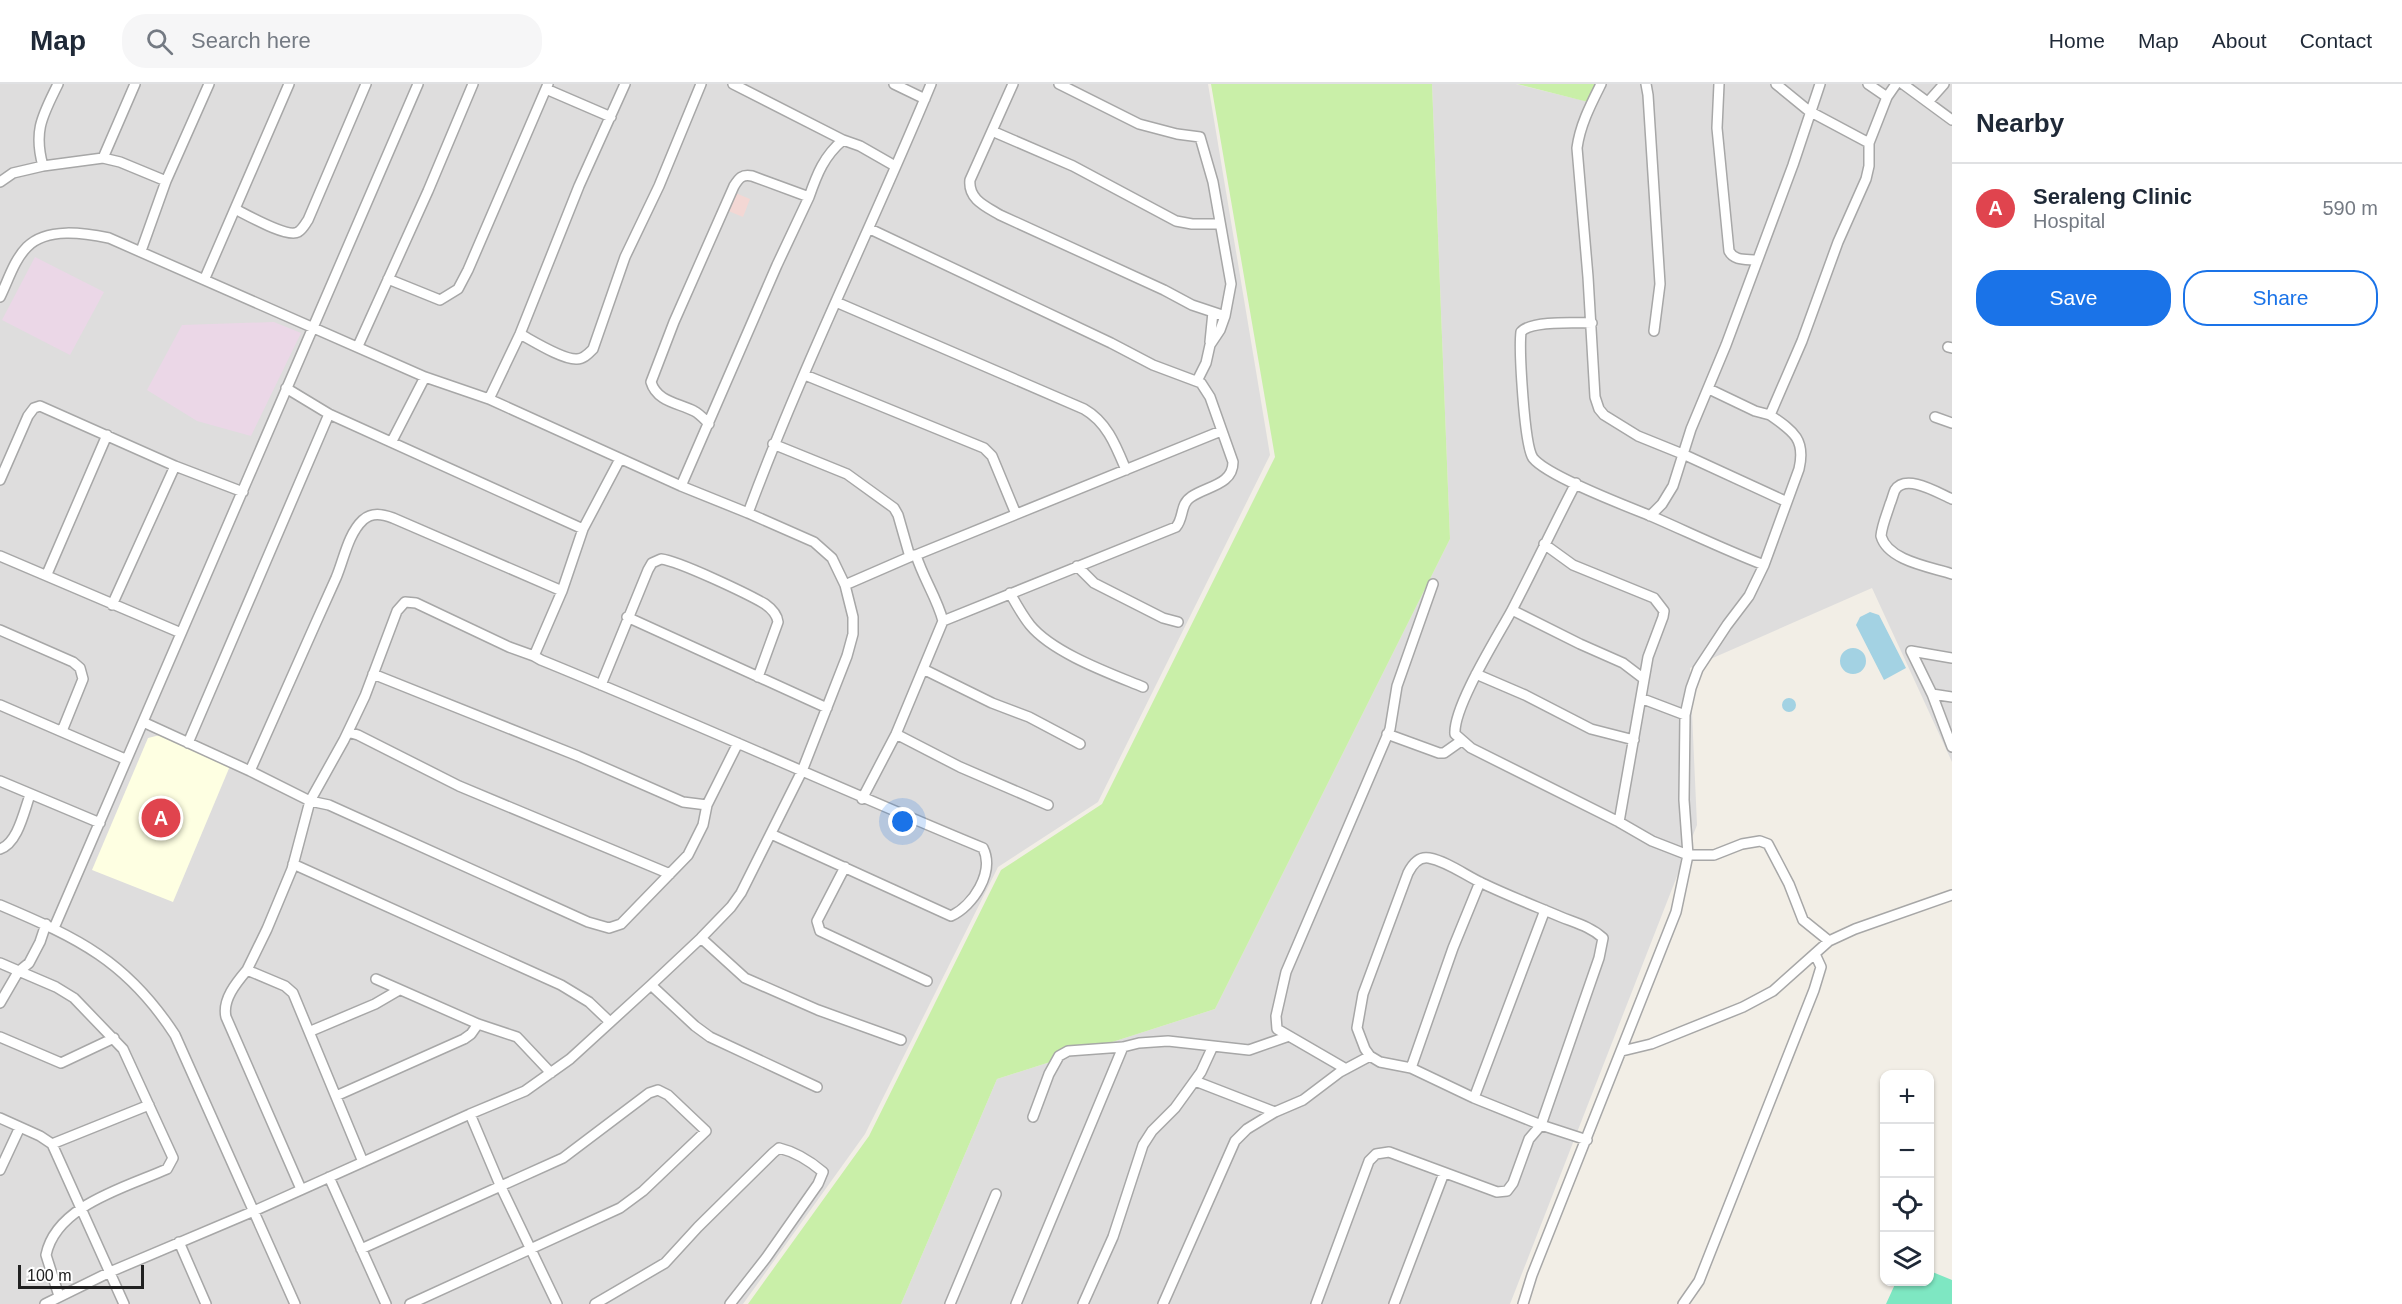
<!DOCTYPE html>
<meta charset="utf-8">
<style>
body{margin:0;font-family:Arial,sans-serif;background:#f6f6f7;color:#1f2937}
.controls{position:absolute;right:18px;bottom:18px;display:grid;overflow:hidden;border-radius:12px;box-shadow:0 2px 4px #0004}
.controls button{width:54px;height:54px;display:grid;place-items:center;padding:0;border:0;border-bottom:2px solid #e0e1e3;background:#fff;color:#1f2937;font:30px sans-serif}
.scale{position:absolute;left:18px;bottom:15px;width:126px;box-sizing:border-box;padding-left:6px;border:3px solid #202020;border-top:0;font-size:16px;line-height:21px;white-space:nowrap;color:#202020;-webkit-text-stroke:4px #fff;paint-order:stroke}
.you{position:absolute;left:903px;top:738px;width:21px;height:21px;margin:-15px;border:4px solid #fff;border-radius:50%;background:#1a73e8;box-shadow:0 0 0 9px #1a73e833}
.badge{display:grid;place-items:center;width:39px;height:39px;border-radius:50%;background:#1a73e8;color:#fff;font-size:20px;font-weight:700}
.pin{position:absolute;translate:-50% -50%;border:3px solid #fff;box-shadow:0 2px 6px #0006}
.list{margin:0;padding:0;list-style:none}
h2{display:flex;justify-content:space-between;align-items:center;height:78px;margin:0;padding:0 24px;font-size:26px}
h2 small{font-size:20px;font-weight:400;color:#747a83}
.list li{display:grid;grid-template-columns:39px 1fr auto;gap:18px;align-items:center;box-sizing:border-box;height:90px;padding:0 24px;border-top:2px solid #e0e1e3}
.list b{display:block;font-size:22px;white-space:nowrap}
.list p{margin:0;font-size:20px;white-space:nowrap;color:#747a83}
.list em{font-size:20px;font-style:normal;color:#747a83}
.actions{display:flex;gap:12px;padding:18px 24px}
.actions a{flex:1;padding:14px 0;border:2px solid #1a73e8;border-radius:24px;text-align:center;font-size:21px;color:#1a73e8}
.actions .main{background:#1a73e8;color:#fff}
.icon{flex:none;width:33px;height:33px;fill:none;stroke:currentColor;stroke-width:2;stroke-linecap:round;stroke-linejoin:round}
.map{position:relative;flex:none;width:1952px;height:1220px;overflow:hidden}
header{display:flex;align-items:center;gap:36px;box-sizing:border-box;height:84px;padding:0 30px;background:#fff;border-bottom:2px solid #e0e1e3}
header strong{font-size:28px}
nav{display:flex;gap:33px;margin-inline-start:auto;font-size:21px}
.search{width:420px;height:54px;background:#f6f6f7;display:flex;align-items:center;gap:15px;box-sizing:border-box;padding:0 21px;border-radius:24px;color:#747a83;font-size:22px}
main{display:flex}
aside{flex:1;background:#fff}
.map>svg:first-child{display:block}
.residential{fill:#dedddd}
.commercial{fill:#f3d7d4}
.industrial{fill:#ebd7e7}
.education{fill:#feffe2}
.grass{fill:#c9efa8}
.pitch{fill:#7ee7c2}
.water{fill:#a3d2e3}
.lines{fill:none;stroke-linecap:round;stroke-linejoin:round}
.minor-casing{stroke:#a7a7a7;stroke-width:12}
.minor{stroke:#fff;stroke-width:9}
</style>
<header>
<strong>Map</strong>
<div class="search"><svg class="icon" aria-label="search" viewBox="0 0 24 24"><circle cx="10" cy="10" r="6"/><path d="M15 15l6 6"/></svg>Search here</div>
<nav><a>Home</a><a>Map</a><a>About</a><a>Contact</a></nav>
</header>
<main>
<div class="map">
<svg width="1952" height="1220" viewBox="0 0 1952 1220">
<rect width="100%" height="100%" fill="#f2eee6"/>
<path class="residential" d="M0 0H1208L1270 371 1098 718 998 783 865 1050 743 1220H0Z
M1432 0H1516L1589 18 1597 0H1952V678L1872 504 1690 584 1697 741 1510 1220H901L997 995 1215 925 1450 455Z"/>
<path class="commercial" d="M733 108 750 115 743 133 726 126Z"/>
<path class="industrial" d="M35 173 104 208 70 271 2 236Z
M274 238 301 249 251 352 197 337 147 306 182 241Z"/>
<path class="education" d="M160 651 230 682 173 818 92 786 148 654Z"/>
<path class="grass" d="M1211 0H1432L1450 455 1215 925 997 995 901 1220H748L869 1052 1001 786 1102 720 1275 373Z
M1517 0H1596L1588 18Z"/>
<path class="pitch" d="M1930 1187 1952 1196V1220H1886L1896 1198H1930Z"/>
<path class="water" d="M1870 528 1879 531 1906 584 1884 596 1856 541 1860 533Z
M1840 577a13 13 0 1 1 26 0a13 13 0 1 1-26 0Z
M1782 621a7 7 0 1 1 14 0a7 7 0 1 1-14 0Z"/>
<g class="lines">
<g class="minor-casing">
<path id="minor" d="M58 0C43 31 33 46 43 82L103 74 120 78 166 97
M733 0 843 56
M894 0 925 15
M1013 0 970 96C968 115 985 122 1000 131L1164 206 1192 221 1225 232
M1059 0 1139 40 1177 50 1200 53 1213 98 1231 200 1225 232 1220 246 1210 261 1206 279 1197 297
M1601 0C1591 20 1580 41 1577 64L1588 193 1595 313 1599 325 1604 331 1638 352 1685 371 1785 417
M1646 0 1648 11 1660 200 1654 247
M1719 0 1717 44 1729 167C1734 177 1746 175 1756 176
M1776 0 1809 27 1869 59
M1868 0 1887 13
M1903 0 1952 36
M546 5 611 33
M1928 18 1944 0
M992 47 1073 82 1176 137 1192 140H1219
M103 74 135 0
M0 98 13 89 43 82
M235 125C247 131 287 154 298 148 303 145 305 140 308 136L366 0
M141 167 166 97 209 0
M205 194 289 0
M388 195 440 216 458 205 468 186 548 0
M0 213C8 197 14 176 27 163 47 143 84 149 109 154L425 293 489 315 681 402 748 429 814 458 832 474 845 501 853 533V550L847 572 802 687 741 809 731 823 701 854 651 901 570 975 525 1007 470 1030 254 1127 110 1188 45 1220
M836 218 1084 325C1107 338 1116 362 1126 386
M1592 239C1576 239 1531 236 1521 248 1519 265 1524 361 1533 374 1547 392 1626 422 1651 432 1688 448 1725 466 1764 481
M520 250C533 257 563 276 577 275 584 275 589 269 593 265L625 173 659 102 701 0
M1210 258 1213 228
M358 262 428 107 473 0
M1948 263 1952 264
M805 291 984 364 992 372 1016 430
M286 304 329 330 583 445
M1709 305 1755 327 1770 331
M489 315 520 250 579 102 625 0
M1935 333 1952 339
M709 340C704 335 700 330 694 327 679 319 657 318 651 298L674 238 734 102C739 94 742 90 752 92L809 113C817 90 824 72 843 56L860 62 895 82
M392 357 425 293
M773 360 847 390 894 424 898 431 910 473
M620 375 583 445 562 507 534 572 541 576C689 636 835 703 983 764 995 788 973 822 951 832L771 750
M0 396 28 332 34 324 40 322 175 382 243 408
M1576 399C1554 441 1534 484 1512 526 1498 552 1453 623 1455 650L1471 664 1619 738 1652 757 1688 771H1714L1742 760 1760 757 1768 760 1789 800 1803 836 1829 857
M681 402 777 181 809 113
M1952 415C1938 409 1906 389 1895 406 1893 410 1892 416 1890 420 1887 430 1882 441 1881 452 1888 477 1931 483 1952 490
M748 429C802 283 872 143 931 0
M1650 432 1662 420 1673 402 1691 345 1726 261 1793 81 1820 0
M1544 460 1573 481 1654 514 1664 527 1663 533 1648 573 1619 738
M0 472 181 549
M1077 482 1094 499 1163 534 1178 538
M47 490 107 351
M845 501 914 471
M1010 509C1016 520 1022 531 1030 541 1053 569 1109 589 1143 603
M112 521 175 382
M1512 526 1580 560 1623 579 1644 595
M627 533 827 624
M943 537C937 514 923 494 916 471L1221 347
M0 546 73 578 80 584 83 595 62 647
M1911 567 1932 610 1952 663
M1911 567 1952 574
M923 585 992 619 1029 633 1080 660
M373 590 578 672 683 718 707 721
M1476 590 1525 611 1591 645 1634 656
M601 601 648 486 652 479 661 475C679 477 748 510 765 520 772 525 777 530 778 538L758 593
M1932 610 1952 613
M1643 615 1685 631
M0 621 125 675
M143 638 250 687 310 717 329 721 588 838 609 844 621 840 688 771 703 741 707 721 738 659
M348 648 358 651 459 702 670 790
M896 650 960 683 1048 721
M1387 650 1439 669H1444L1461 657
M188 659 329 330
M250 687C279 622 307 558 336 494 344 475 348 450 363 436 372 428 382 430 393 434L562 507
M0 697 100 739
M862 715 896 650 943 537 1176 443C1184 434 1180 420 1191 413 1207 402 1233 401 1233 378L1210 313 1201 299 1153 281 1111 259 870 145
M0 765C18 759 24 727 30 711
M293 780 561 901 589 918 610 938
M845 783 817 837 820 847 927 897
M0 821C78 854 127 877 175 951L295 1220
M54 844 418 0
M701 854 745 894 818 926 901 956
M0 879 56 903 74 914 123 965 173 1074 167 1085C127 1103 56 1121 46 1171L59 1212
M247 886 267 845 292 785 310 717 344 656 365 612 397 527 405 518 416 519 509 563 534 572
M376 895 478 940 517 953 551 989
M651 901 695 942 710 953 817 1003
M0 919 18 888 29 879 40 858 46 840
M311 947 375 920 399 906
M0 953 61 979 114 954
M1622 967 1651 960 1743 923 1773 907 1829 857 1855 845 1952 811
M1411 984 1453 864 1480 798
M1346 985 1277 945 1276 932 1286 888 1390 645 1397 602 1433 500
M1195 997 1275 1028
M336 1012 464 955 471 950 478 940
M1474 1014 1545 826
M470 1030 500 1101 557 1220
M1033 1033 1049 990 1059 972 1068 967 1123 963 1139 959 1168 957 1249 966 1289 952
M0 1034 40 1052 52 1060 124 1220
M52 1060 149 1021
M0 1086 20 1043
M329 1093 386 1220
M301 1105 226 933C222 916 236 899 247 886L285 902 293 909 363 1078
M179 1158 206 1220
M361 1165 563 1074 649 1009 658 1006 668 1011 706 1047 643 1107 620 1124 410 1220
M595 1220 665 1179 698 1143 773 1069 779 1064C796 1068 810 1077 823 1088L818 1100 766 1174 730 1220
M950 1220 996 1110
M1016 1220 1123 963
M1083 1220 1113 1153 1143 1061 1152 1047 1175 1024 1201 988 1213 962
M1163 1220 1235 1057 1247 1045 1275 1028 1303 1016 1340 988 1370 972
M1316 1220 1369 1077 1376 1070 1389 1068 1497 1108 1507 1107 1513 1099 1529 1055 1541 1041 1599 874 1603 854C1591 843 1576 839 1561 833 1535 822 1509 812 1484 800 1466 792 1449 778 1429 774 1418 772 1412 781 1408 789L1363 910 1357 944 1365 965 1370 972 1380 978 1411 984 1474 1014 1541 1041 1587 1056
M1394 1220 1444 1089
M1523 1220 1532 1191 1676 828 1688 771 1684 716 1685 631 1691 604 1698 585 1727 541 1749 512 1764 481 1799 385C1806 355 1793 347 1770 331L1802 257 1838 158 1866 95 1869 82V59L1887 13 1896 0
M1683 1220 1699 1197 1814 906 1821 883 1815 870"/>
</g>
<use href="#minor" class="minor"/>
</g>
</svg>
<div class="controls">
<button>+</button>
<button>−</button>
<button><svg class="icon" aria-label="locate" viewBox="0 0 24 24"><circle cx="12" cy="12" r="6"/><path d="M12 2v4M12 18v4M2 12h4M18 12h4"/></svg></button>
<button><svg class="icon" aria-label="layers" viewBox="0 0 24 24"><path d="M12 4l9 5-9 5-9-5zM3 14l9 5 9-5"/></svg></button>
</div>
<div class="scale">100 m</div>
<div class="you"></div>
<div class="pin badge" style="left:161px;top:734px;background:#e0444e">A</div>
</div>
<aside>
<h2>Nearby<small></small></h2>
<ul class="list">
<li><span class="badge" style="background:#e0444e">A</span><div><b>Seraleng Clinic</b><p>Hospital</p></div><em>590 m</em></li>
</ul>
<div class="actions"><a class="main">Save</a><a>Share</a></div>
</aside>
</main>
